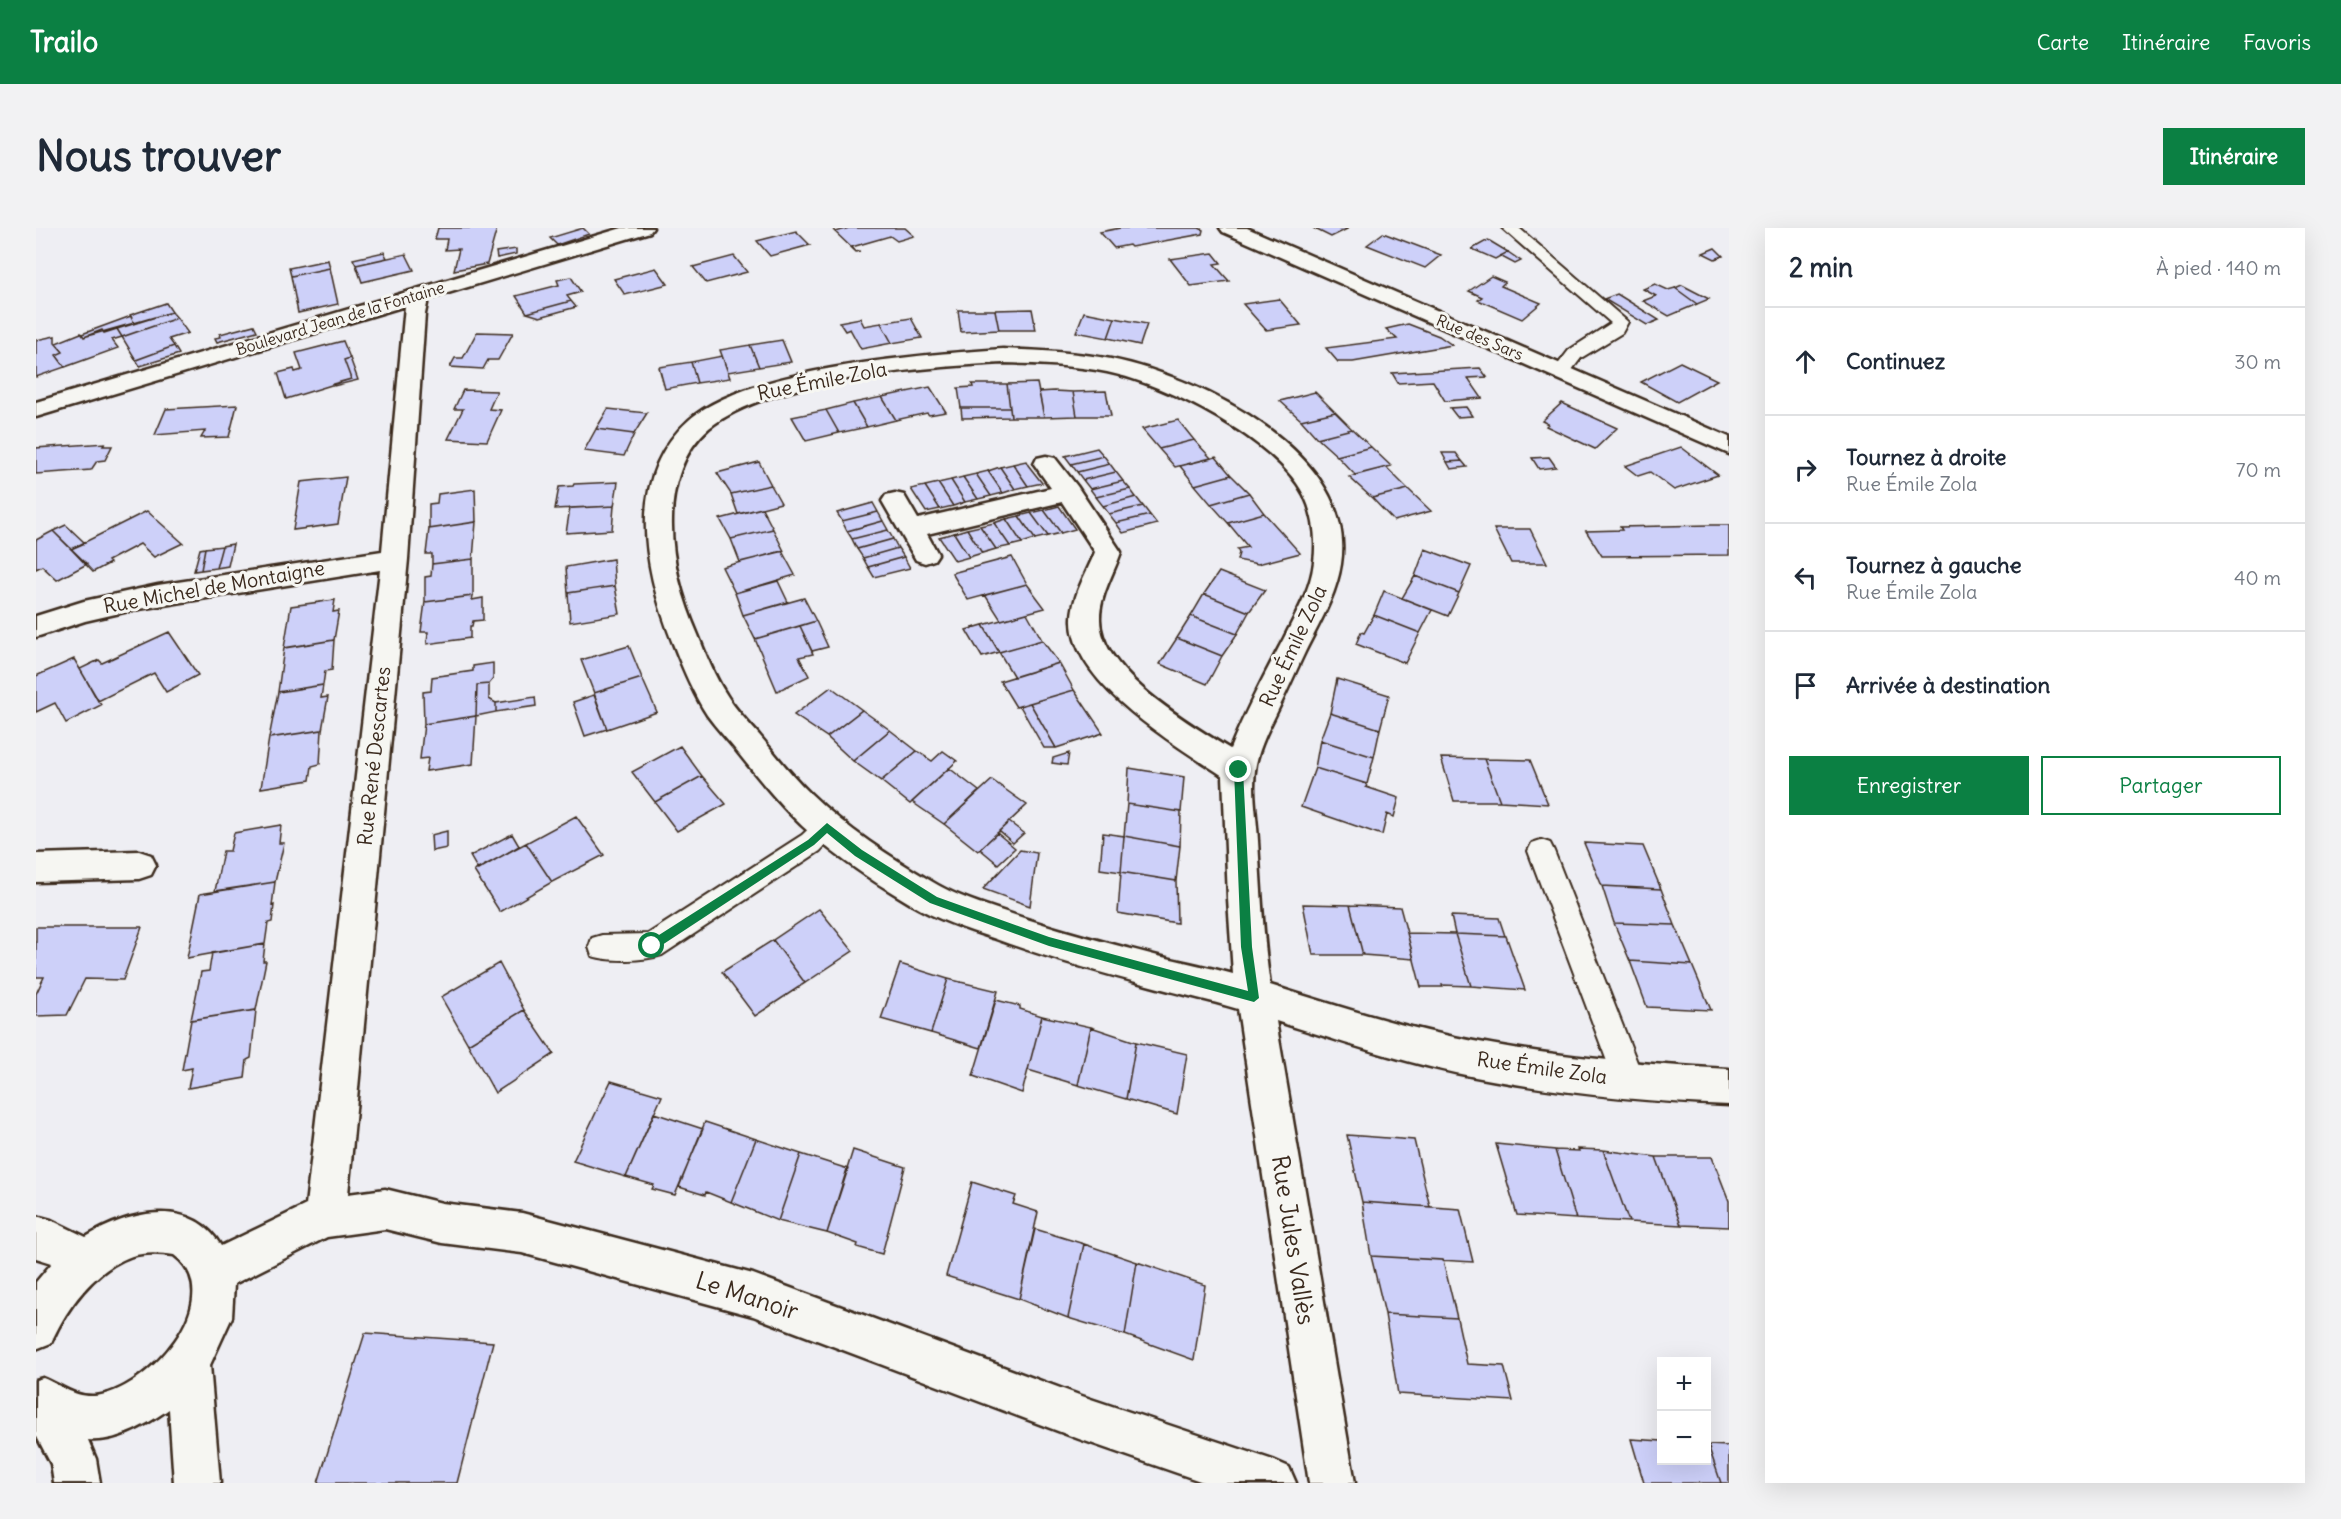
<!DOCTYPE html>
<html lang="fr">
<meta charset="utf-8">
<style>
body{margin:0;font-family:Delius,sans-serif;background:#f2f2f3;color:#1f2937}
.controls{position:absolute;right:18px;bottom:18px;display:grid;overflow:hidden;border-radius:0px;box-shadow:0 6px 24px #0002}
.controls button{width:54px;height:54px;display:grid;place-items:center;padding:0;border:0;border-bottom:2px solid #e0e1e3;background:#fff;color:#1f2937;font:30px sans-serif}
.stop{position:absolute;width:18px;height:18px;margin:-14px;border:4px solid #0b8043;border-radius:50%;background:#fff}
.stop.end{background:#0b8043;border-color:#fff;box-shadow:0 2px 6px #0008}
.list{margin:0;padding:0;list-style:none}
h2{display:flex;justify-content:space-between;align-items:center;height:78px;margin:0;padding:0 24px;font-size:26px}
h2 small{font-size:20px;font-weight:400;color:#747a83}
.list li{display:grid;grid-template-columns:39px 1fr auto;gap:18px;align-items:center;box-sizing:border-box;height:108px;padding:0 24px;border-top:2px solid #e0e1e3}
.list b{display:block;font-size:22px;white-space:nowrap}
.list p{margin:0;font-size:20px;white-space:nowrap;color:#747a83}
.list em{font-size:20px;font-style:normal;color:#747a83}
.actions{display:flex;gap:12px;padding:18px 24px}
.actions a{flex:1;padding:14px 0;border:2px solid #0b8043;border-radius:0px;text-align:center;font-size:21px;color:#0b8043}
.actions .main{background:#0b8043;color:#fff}
.icon{flex:none;width:33px;height:33px;fill:none;stroke:currentColor;stroke-width:2;stroke-linecap:round;stroke-linejoin:round}
.map{position:relative;flex:none;width:1693px;height:1255px;overflow:hidden;border-radius:0px}
header{display:flex;align-items:center;gap:36px;box-sizing:border-box;height:84px;padding:0 30px;background:#0b8043;color:#fff}
header strong{font-size:28px}
nav{display:flex;gap:33px;margin-inline-start:auto;font-size:21px}
.intro{display:flex;align-items:center;justify-content:space-between;box-sizing:border-box;height:144px;padding:0 36px}
h1{margin:0;font-size:42px}
.button{padding:15px 27px;border-radius:0px;background:#0b8043;color:#fff;font-size:21px;font-weight:700}
main{display:flex;gap:36px;padding:0 36px}
aside{flex:1;background:#fff;border-radius:0px;box-shadow:0 6px 24px #0002}
.map>svg:first-child{display:block}
.building{fill:#cdd0f9;stroke:#3b2a1e;stroke-width:1.5}
.lines{fill:none;stroke-linecap:round;stroke-linejoin:round}
.service-casing{stroke:#3b2a1e;stroke-width:4}
.minor-casing{stroke:#3b2a1e;stroke-width:5}
.service{fill:#f6f6f2;fill-rule:evenodd}
.minor{fill:#f6f6f2;fill-rule:evenodd}
.route{fill:#0b8043}
.labels{text-anchor:middle;stroke-width:6;stroke-linejoin:round;paint-order:stroke}
.far-street-label{font-size:16px;fill:#3b2a1e;stroke:#f6f6f2}
.street-label{font-size:20px;fill:#3b2a1e;stroke:#f6f6f2}
.near-street-label{font-size:24px;fill:#3b2a1e;stroke:#f6f6f2}
</style>
<header>
<strong>Trailo</strong>
<nav><a>Carte</a><a>Itinéraire</a><a>Favoris</a></nav>
</header>
<div class="intro"><h1>Nous trouver</h1><a class="button">Itinéraire</a></div>
<main>
<div class="map">
<svg width="1693" height="1255" viewBox="0 0 1693 1255">
<rect width="100%" height="100%" fill="#eeeef3"/>
<filter id="ink" filterUnits="userSpaceOnUse"><feTurbulence type="fractalNoise" baseFrequency=".0167" numOctaves="2"/><feDisplacementMap in="SourceGraphic" scale="12" xChannelSelector="R" yChannelSelector="G"/><feConvolveMatrix kernelMatrix="1 2 1 2 8 2 1 2 1" color-interpolation-filters="sRGB"/></filter>
<g filter="url(#ink)">
<path class="building" d="M402 0H461L451 36 418 42 423 21 409 22 411 11H399Z
M547 0 553 6 521 17 514 10Z
M813 0H869L878 8 861 13 854 8 816 19 820 24 824 23 820 24 797 2 800 4Z
M1084 0H1163L1167 2 1166 6 1095 19 1093 17 1078 20 1064 4Z
M1277 0H1313L1295 9Z
M760 3 774 17 734 28 721 13Z
M1347 5 1405 27 1389 40 1331 17Z
M1452 12 1472 24 1459 31 1436 21Z
M1679 20 1687 28 1679 31 1667 25Z
M480 21V26L461 30 460 24Z
M348 24 351 30 320 37 317 31Z
M1472 24 1485 33 1479 36 1464 28Z
M1177 25 1185 35 1178 36 1193 53 1155 58 1134 31Z
M370 26 378 42 326 54 320 37Z
M698 28 711 44 670 55 657 39Z
M292 32 294 40 255 48 253 40Z
M294 40 302 76 262 85 255 48Z
M620 40 632 56 589 67 578 51Z
M1455 48 1469 54 1465 58 1505 75 1486 91 1442 72 1446 69 1433 63Z
M535 49 545 64 531 68 535 73 491 85 480 68 523 57 521 52Z
M1619 56 1632 62 1639 60 1661 76 1633 88 1607 73 1620 68 1607 61Z
M1646 57 1673 71 1661 76 1639 60Z
M1581 66 1623 92 1611 97 1568 71Z
M1243 71 1265 97 1230 102 1207 76Z
M535 73 540 79 504 89 491 85Z
M130 75 136 84 98 95 94 87Z
M996 81 1000 102H963L959 82Z
M922 82H959L963 102 925 104Z
M136 84 141 90 86 109 81 101Z
M1048 84 1079 90 1072 110 1040 104Z
M95 88 98 95 48 109 46 106Z
M141 90 152 105 133 111 138 118 100 132 86 109Z
M824 90 828 98 845 95 856 115 825 121 814 101 809 103 803 94Z
M875 90 886 110 856 115 845 95Z
M1079 90 1111 96 1104 117 1072 110Z
M1372 96 1403 108 1416 117 1317 134H1302L1290 120 1361 111 1350 101Z
M218 97 221 103 181 114 179 110 185 109 184 106Z
M81 101 86 109 76 112 82 120 29 139 20 127 27 124 20 115 45 105 48 109 66 102 68 105Z
M441 104 477 105 462 132H452L447 141 414 139 419 130H427Z
M19 108V115L27 124 20 127 29 139 0 149V112Z
M746 112 755 134 723 139 714 117Z
M307 113 314 130 308 132 315 151 250 171 242 145 258 141 259 144 266 142 260 125Z
M714 117 723 139 692 144 684 122Z
M138 118 143 126 104 138 100 132Z
M686 128 694 150 661 155 655 134Z
M314 130 322 152 298 158 297 156 315 151 308 132Z
M655 134 661 155 629 161 623 139Z
M1644 134 1681 152 1641 174 1605 154Z
M1444 140 1451 149 1432 150 1446 170 1409 173 1397 153 1362 155 1356 145Z
M1001 155 1008 189H975L971 156Z
M936 156H971L974 180H925L922 160 937 159Z
M894 159 910 184 893 187 891 185 860 192 846 169Z
M427 162 461 163 453 181 465 182 451 213 412 211 427 181H418Z
M1018 163 1037 164 1041 188 1008 189 1003 164Z
M1070 163 1075 188H1041L1037 164Z
M1279 164 1299 184 1265 192 1244 173Z
M846 169 860 192 831 199 817 175Z
M817 175 831 199 803 205 790 182Z
M1526 175 1581 200 1559 221 1510 198 1512 196 1506 193Z
M201 177 193 209 165 210 169 203 119 207 130 181Z
M1430 179 1436 188 1421 189 1414 180Z
M925 180H974L975 189 926 190Z
M572 181 611 185 598 206 560 201Z
M790 182 803 205 770 213 756 189Z
M1299 184 1316 201 1281 210 1265 192Z
M1142 192 1158 212 1123 221 1106 201Z
M560 201 598 206 588 228 548 223Z
M1316 201 1335 219 1301 228 1281 210Z
M1158 212 1175 230 1139 239 1123 221Z
M69 215 67 218H76L69 232 61 233 55 242 0 246V220Z
M1335 219 1355 238 1319 247 1301 228Z
M1645 219 1682 247 1638 262 1614 244 1602 248 1589 238Z
M1061 220 1068 228 1035 236 1029 228Z
M1406 225H1420L1426 233 1411 234Z
M1068 228 1074 236 1041 244 1035 236Z
M1180 229 1195 247 1159 257 1144 238Z
M1513 229 1520 239 1503 241 1496 230Z
M990 233 992 237 1006 255 992 258 977 236Z
M1426 233 1431 239 1415 241 1411 234Z
M723 234 735 257 695 266 681 245Z
M977 236 992 258 979 261 964 239Z
M1074 236 1080 244 1047 252 1041 244Z
M964 239 979 261 967 265 952 243Z
M1350 239 1372 261 1336 270 1313 249Z
M952 243 967 265 955 268 940 246Z
M1080 244 1087 253 1054 261 1047 252Z
M940 246 955 268 942 271 927 249Z
M1195 247 1213 265 1175 276 1159 257Z
M310 249 302 296 257 302 265 254Z
M927 249 942 271 929 274 915 252Z
M915 252 929 274 917 278 902 255Z
M1087 253 1094 261 1060 269 1054 261Z
M582 254 578 278 519 281 523 259 537 258 538 256Z
M902 255 917 278 904 281 889 258Z
M735 257 745 275 702 286 695 266Z
M889 258 904 281 890 284 875 261Z
M439 261 440 294 393 301V276L401 275 402 266Z
M1094 261 1100 269 1067 278 1060 269Z
M1372 261 1395 283 1358 293 1336 270Z
M1213 265 1228 285 1192 295 1175 276Z
M1100 269 1107 278 1073 286 1067 278Z
M837 275 842 284 806 293 801 285Z
M578 278 576 302 530 305 534 280Z
M1023 278 1039 301 1025 305 1008 282Z
M1107 278 1114 287 1080 295 1073 286Z
M726 280 737 301 695 311 684 291Z
M1008 282 1025 305 1012 308 995 285Z
M111 283 147 315 118 329 104 316 72 333 74 335 57 344 35 321Z
M842 284 847 293 811 303 806 293Z
M995 285 1012 308 999 311 983 288Z
M1228 285 1264 325 1222 336 1201 332 1203 325 1201 321 1212 319 1192 295Z
M1114 287 1121 296 1087 305 1080 295Z
M983 288 999 311 986 315 970 291Z
M970 291 986 315 974 318 958 295Z
M847 293 852 302 816 311 811 303Z
M440 294 437 331 396 336V326H390L393 301Z
M958 295 974 318 960 321 944 298Z
M30 297 49 315 35 321 17 303Z
M1674 297H1693V327L1566 328 1550 303 1586 302 1584 299Z
M944 298 960 321 946 325 931 301Z
M737 301 748 323 704 334 695 311Z
M931 301 946 325 933 329 918 305Z
M1458 301H1494L1511 335H1475Z
M852 302 857 311 821 321 816 311Z
M17 303 51 336 21 352 6 338 0 341V312Z
M918 305 933 329 919 333 903 309Z
M857 311 862 320 827 330 821 321Z
M197 316 192 338 180 340 186 318Z
M186 318 180 340 165 342 169 320Z
M169 320 165 342 158 343 164 321Z
M862 320 868 329 832 339 827 330Z
M1389 321 1435 338 1423 365 1379 348Z
M746 323 759 347 699 365 686 339Z
M868 329 874 340 838 349 832 339Z
M976 329 991 356 932 372 916 345Z
M437 331V368L389 374V349L395 348 396 336Z
M577 331 579 358 532 365 530 339Z
M1183 344 1229 362 1213 384 1168 366Z
M1379 348 1423 365 1412 388 1366 370Z
M742 353 752 374 707 387 699 365Z
M991 356 1009 380 965 392 949 367Z
M579 358 584 386 534 394 532 365Z
M1348 363 1396 382 1384 405 1338 387Z
M1168 366 1213 384 1201 406 1155 388Z
M437 368 436 372 447 370V392L437 393 436 398H434V410L391 416 392 404H385L389 374Z
M768 370 780 393 719 411 707 387Z
M299 372 297 384 303 383 298 412 248 420 255 378Z
M991 385 1006 412 963 424 947 397Z
M1338 387 1384 405 1369 435 1320 416 1325 404 1328 405Z
M1155 388 1201 406 1186 428 1141 410Z
M780 393 792 419 776 423 764 398Z
M947 397 963 424 946 429 930 402Z
M764 398 777 426 763 429 773 448 741 463 719 411Z
M133 404 162 447 130 464 118 445 62 473 44 441 63 432 66 435Z
M1141 410 1186 428 1171 456 1124 436Z
M298 412 296 442 289 443 287 457 242 464 248 420Z
M1006 412 1023 435 978 449 963 424Z
M593 418 606 450 558 465 545 432Z
M38 431 65 477 30 495 19 475 0 484V448Z
M457 435V451L453 456 441 457 440 488 388 496 387 464 395 463 396 449 437 443V438Z
M1023 435 1038 462 980 479 964 453Z
M606 450 621 484 571 501 558 465Z
M1301 451 1353 467 1344 501 1294 485Z
M453 456V471L460 475V484L440 488 441 457Z
M287 457 285 470 292 469 286 502 233 510 242 464Z
M795 459 826 482 791 509 758 487Z
M1038 462 1067 505 1020 520 994 475Z
M558 467 571 501 549 508 537 474Z
M499 469 500 478 460 484V475Z
M994 475 1020 520H1008L984 478Z
M826 482 854 502 817 533 791 509Z
M1294 485 1344 501 1338 529 1284 512Z
M440 488 437 536 390 543 392 530 384 531 388 496Z
M286 502 284 536 276 538 274 552 225 560 233 510Z
M854 502 881 523 845 553 817 533Z
M1284 512 1338 529 1331 556 1279 540Z
M644 518 666 548 619 574 596 544Z
M881 523 896 533 907 523 921 533 874 576 845 553Z
M1033 525 1031 537 1016 535 1017 530Z
M1405 530 1448 531 1464 573H1418Z
M1448 531 1494 532 1512 576 1464 573Z
M913 540 943 563 908 596 876 574Z
M1093 540 1148 549 1145 584 1091 576Z
M1279 540 1331 556 1330 559 1363 570 1358 589 1351 586 1346 607 1265 579Z
M666 548 690 576 641 603 619 574Z
M956 552 991 577 942 623 908 596Z
M1091 576 1145 584 1144 618 1088 608Z
M540 588 568 627 516 654 490 615Z
M973 594 988 605 977 615 963 603Z
M245 597 243 615H248L239 654 179 663 187 623H194L198 605Z
M411 603V620L396 623 395 607Z
M961 605 979 620 962 636 944 621Z
M1067 605 1088 608 1085 644 1064 641Z
M476 606 483 618 442 642 434 628Z
M1088 608 1144 618 1140 653 1085 644Z
M490 615 516 654 464 684 438 643Z
M1548 615 1607 618 1625 661 1566 658Z
M984 622 1001 625 994 678 947 661Z
M1085 644 1140 653 1141 695 1082 685Z
M239 654 236 678 238 677 236 694 232 695 229 716 151 730 164 666Z
M1566 658 1625 661 1639 697 1578 695Z
M1267 676 1314 677 1327 727H1277Z
M1314 677 1364 679 1378 731 1327 727Z
M783 681 817 723 769 755 737 712Z
M1415 688 1463 690 1469 708 1419 706Z
M1578 695 1639 697 1656 737 1594 733Z
M0 699H106L87 752 49 751 31 787 0 788V766L8 749H0Z
M1371 705 1419 706 1435 758 1406 757 1407 759H1385Z
M1419 706 1470 708 1489 762 1435 758Z
M737 712 769 755 719 788 686 744Z
M229 716 227 733H230L220 782 155 792 165 744 173 743 176 725Z
M1594 733 1656 737 1675 782 1611 779Z
M463 735 488 782 432 816 405 769Z
M864 736 912 751 895 805 845 791Z
M912 751 962 763 945 820 895 805Z
M960 772 984 778V781L1006 788 986 865 937 848Z
M220 782 215 830 211 832 209 850 152 860 156 840 146 842 155 792Z
M488 782 518 826 459 865 432 816Z
M1006 788 1055 799 1042 857 992 842Z
M1055 799 1100 814 1090 871 1042 857Z
M1100 814 1151 826 1141 886 1090 871Z
M575 853 626 868 590 949 537 933Z
M618 885 667 901 639 967 616 961 618 957 590 949Z
M669 894 720 911 695 974 670 964 669 967 643 959Z
M1311 907 1378 912 1394 979 1326 974Z
M720 911 765 926 742 993 695 974Z
M1460 916 1519 922 1540 991 1481 987Z
M1542 921 1567 922 1593 994 1540 991 1519 922 1543 923Z
M817 922 869 939 846 1026 821 1019 822 1016 791 1005Z
M1567 922 1620 929 1645 997 1593 994Z
M765 926 812 941 791 1005 742 993Z
M1620 929H1676L1693 973V999L1645 997Z
M936 954 980 968 977 976 1002 984 983 1071 910 1048Z
M1326 974 1424 981 1437 1034 1335 1028Z
M999 1001 1048 1016 1032 1090 983 1071Z
M1048 1016 1101 1034 1089 1107 1032 1090Z
M1335 1028 1407 1032 1421 1090 1349 1086Z
M1101 1034 1169 1057 1158 1132 1089 1107Z
M1349 1086 1421 1090 1431 1136 1468 1138 1477 1173 1362 1166Z
M329 1105 457 1114 421 1255H282Z
M1595 1211 1626 1213V1232H1670V1217H1672L1685 1255H1608Z
M1672 1217 1693 1218V1255H1685Z"/>
<g class="lines">
<g class="service-casing">
<path id="service" d="M1466 0H1483L1592 94 1586 105 1545 130 1532 147H1520L1517 143 1533 122 1575 95Z
M791 589 800 592 804 599 800 606 784 623 626 727C607 733 575 734 556 728L553 719 556 710 566 707 612 706 766 607 782 592Z
M1505 612 1514 615 1518 623 1608 852 1603 862 1593 866 1583 862 1578 852 1492 623 1496 615Z"/>
</g>
<g class="minor-casing">
<path id="minor" d="M586 0H617L614 4 392 71 389 86 372 331 312 966 349 961 406 975 486 985 717 1046 1043 1167 1237 1232 1253 1239 1260 1255H1170L1043 1211 717 1088 486 1025 406 1015 349 1001 291 1009 198 1056 196 1089 174 1137 184 1255H138L133 1181C112 1196 79 1215 52 1212L60 1231 64 1255H18L15 1236 0 1207V1152L7 1150C25 1157 37 1169 58 1168 110 1165 196 1070 138 1027 125 1025 109 1024 96 1028 59 1041 30 1080 15 1115L0 1121V1054L16 1035 0 1030V988L15 992 50 1009C91 984 155 967 185 1018L270 977 344 342 97 382 49 393 0 409V388L48 373 122 357 346 323 369 78 0 189V174Z
M1184 0H1211L1693 209V226L1187 4Z
M967 121C1003 123 1039 124 1075 131 1164 149 1322 225 1305 336 1300 368 1283 396 1269 424 1259 445 1250 466 1240 486 1232 502 1224 518 1220 536 1215 562 1221 588 1222 613 1225 661 1227 710 1234 757 1295 776 1356 796 1418 809 1508 828 1601 836 1693 841V877C1601 873 1510 864 1420 845 1359 832 1300 812 1240 793L1319 1255H1273L1202 781C1173 772 1144 766 1115 758 1062 744 1009 729 957 710 929 701 900 691 875 676 831 650 788 621 753 585 735 566 719 546 703 526 693 513 681 501 671 487 657 465 647 441 638 418 609 346 587 251 653 192 711 140 889 126 967 121ZM967 135C1002 136 1036 137 1071 144 1130 156 1240 211 1268 267 1278 288 1281 311 1278 334 1275 361 1260 386 1248 410 1229 446 1209 483 1194 521 1153 495 1063 444 1064 390 1064 367 1078 345 1085 324L1041 258 1019 230 1010 228 1001 230 998 236 1015 260 882 291 868 267 859 265 850 267 846 273 880 332 889 335 898 332 902 326 891 306 1026 274 1059 324C1051 345 1037 366 1036 390 1033 454 1140 517 1187 548L1192 671 1197 746C1172 739 1147 734 1122 728 1072 715 1022 702 973 685 946 676 919 668 895 653 853 628 811 601 775 566 756 548 740 527 724 508 712 494 699 481 690 466 678 448 670 427 662 407 646 370 635 332 636 291 636 259 647 222 673 200 734 151 888 139 967 135Z
M103 623 115 627 120 637 115 647 103 651 0 654V626Z"/>
</g>
<use href="#service" class="service"/>
<use href="#minor" class="minor"/>
</g>
</g>
<path class="route" d="M1203 538 1207 542 1216 719 1223 770 1218 774 1013 718 894 675 819 628 791 605 778 617 620 721H612L611 718 612 714 772 612 791 595 826 622 901 669 1013 709 1212 763 1205 719 1198 542Z"/>
<g class="labels">
<g class="far-street-label">
<text transform="translate(304 90) rotate(-17)" y="6">Boulevard Jean de la Fontaine</text>
<text transform="translate(1444 109) rotate(23)" y="6">Rue des Sars</text>
</g>
<g class="street-label">
<text transform="translate(786 153) rotate(-11)" y="7">Rue Émile Zola</text>
<text transform="translate(178 359) rotate(-10)" y="7">Rue Michel de Montaigne</text>
<text transform="translate(1257 418) rotate(-65)" y="7">Rue Émile Zola</text>
<text transform="translate(338 528) rotate(-84)" y="7">Rue René Descartes</text>
<text transform="translate(1506 840) rotate(8)" y="7">Rue Émile Zola</text>
</g>
<g class="near-street-label">
<text transform="translate(1257 1012) rotate(81)" y="8">Rue Jules Vallès</text>
<text transform="translate(711 1068) rotate(18)" y="8">Le Manoir</text>
</g>
</g>
</svg>
<div class="controls">
<button>+</button>
<button>−</button>
</div>
<div class="stop" style="left:616px;top:718px"></div>
<div class="stop end" style="left:1203px;top:542px"></div>
</div>
<aside>
<h2>2 min<small>À pied · 140 m</small></h2>
<ul class="list">
<li><svg class="icon" aria-label="ahead" viewBox="0 0 24 24"><path d="M12 20V5M6 11l6-6 6 6"/></svg><div><b>Continuez</b></div><em>30 m</em></li>
<li><svg class="icon" aria-label="right" viewBox="0 0 24 24"><path d="M7 20v-9h11M14 6l5 5-5 5"/></svg><div><b>Tournez à droite</b><p>Rue Émile Zola</p></div><em>70 m</em></li>
<li><svg class="icon" aria-label="left" viewBox="0 0 24 24"><path d="M17 20v-9H6M10 6l-5 5 5 5"/></svg><div><b>Tournez à gauche</b><p>Rue Émile Zola</p></div><em>40 m</em></li>
<li><svg class="icon" aria-label="arrive" viewBox="0 0 24 24"><path d="M6 21V4h12l-3 4 3 4H6"/></svg><div><b>Arrivée à destination</b></div></li>
</ul>
<div class="actions"><a class="main">Enregistrer</a><a>Partager</a></div>
</aside>
</main>
